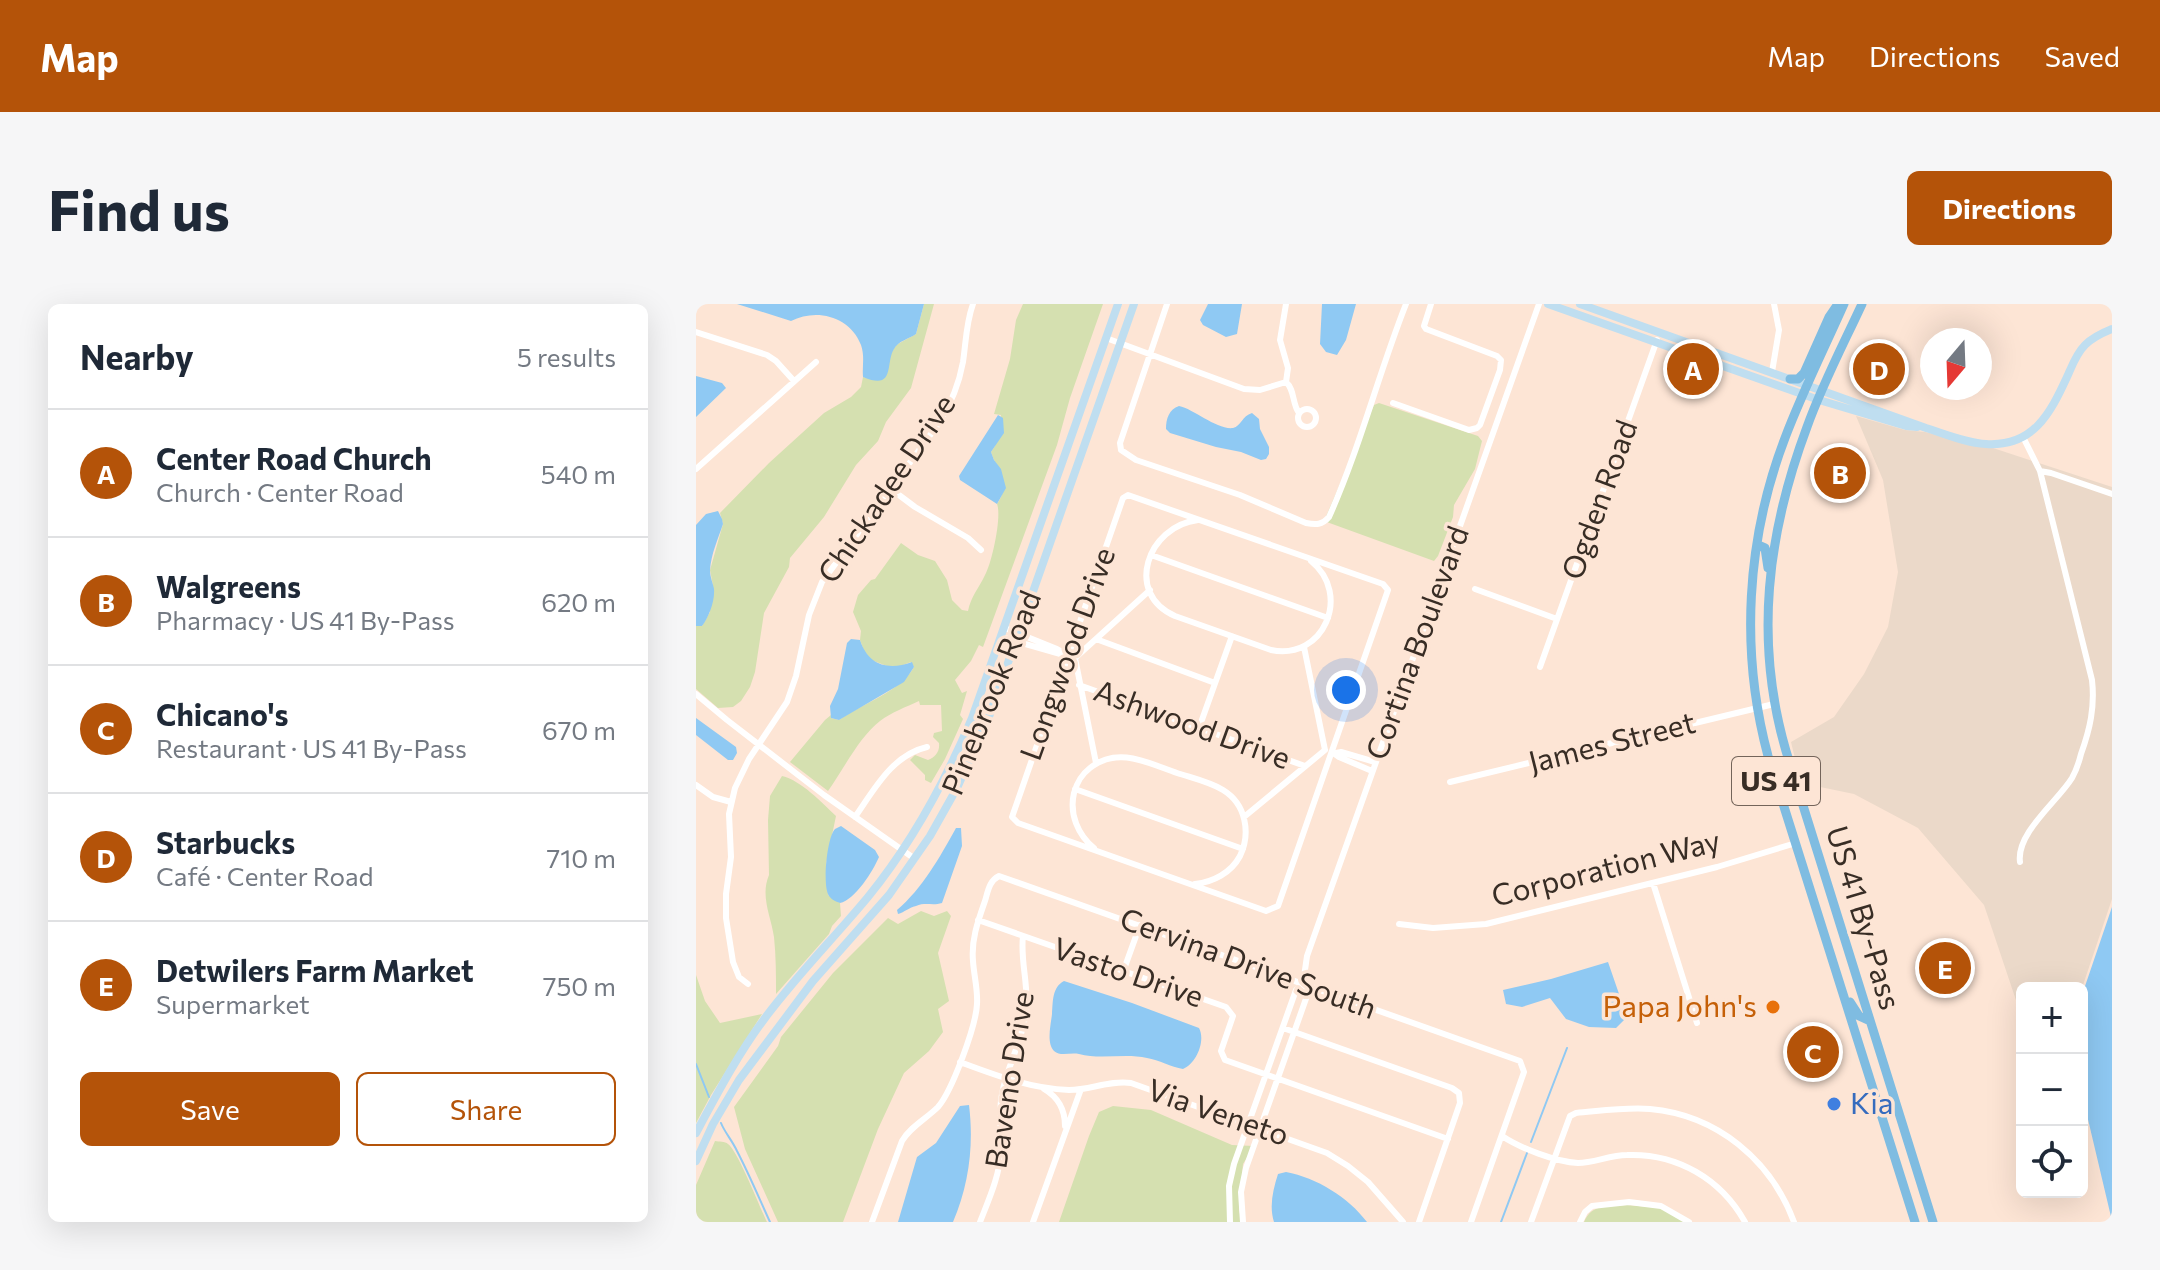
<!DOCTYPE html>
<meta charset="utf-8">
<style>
body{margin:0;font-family:Commissioner,sans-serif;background:#f6f6f7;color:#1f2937}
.controls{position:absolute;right:24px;bottom:24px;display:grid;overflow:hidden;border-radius:12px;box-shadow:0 8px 32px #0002}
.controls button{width:72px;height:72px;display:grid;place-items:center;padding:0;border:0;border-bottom:2px solid #e0e1e3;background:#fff;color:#1f2937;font:40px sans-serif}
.compass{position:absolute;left:1224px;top:24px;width:72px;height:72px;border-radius:50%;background:#fff;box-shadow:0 8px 32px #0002;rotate:199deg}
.you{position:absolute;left:650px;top:386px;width:28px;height:28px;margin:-20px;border:6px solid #fff;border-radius:50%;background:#1a73e8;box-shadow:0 0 0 12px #1a73e833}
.badge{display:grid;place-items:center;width:52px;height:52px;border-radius:50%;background:#b45309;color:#fff;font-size:26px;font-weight:700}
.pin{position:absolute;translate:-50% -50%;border:4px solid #fff;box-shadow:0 2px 8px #0006}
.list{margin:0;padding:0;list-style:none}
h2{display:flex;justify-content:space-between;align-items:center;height:104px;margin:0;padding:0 32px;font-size:34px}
h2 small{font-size:26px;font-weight:400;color:#747a83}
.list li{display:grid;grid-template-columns:52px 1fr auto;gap:24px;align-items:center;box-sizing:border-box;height:128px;padding:0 32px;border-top:2px solid #e0e1e3}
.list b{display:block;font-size:30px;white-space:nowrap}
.list p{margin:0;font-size:26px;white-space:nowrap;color:#747a83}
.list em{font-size:26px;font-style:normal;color:#747a83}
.actions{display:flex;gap:16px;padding:24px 32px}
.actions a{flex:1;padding:18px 0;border:2px solid #b45309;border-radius:12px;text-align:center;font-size:28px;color:#b45309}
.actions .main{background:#b45309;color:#fff}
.icon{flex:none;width:44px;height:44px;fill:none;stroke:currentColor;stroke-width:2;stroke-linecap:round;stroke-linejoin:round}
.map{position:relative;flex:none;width:1416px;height:918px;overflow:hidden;border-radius:12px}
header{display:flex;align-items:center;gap:48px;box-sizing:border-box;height:112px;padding:0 40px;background:#b45309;color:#fff}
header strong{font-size:38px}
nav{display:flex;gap:44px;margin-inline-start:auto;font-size:28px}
.intro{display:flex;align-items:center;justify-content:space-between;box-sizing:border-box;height:192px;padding:0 48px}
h1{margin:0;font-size:56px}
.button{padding:20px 36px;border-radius:12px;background:#b45309;color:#fff;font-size:28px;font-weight:700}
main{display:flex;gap:48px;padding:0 48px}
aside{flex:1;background:#fff;border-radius:12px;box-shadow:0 8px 32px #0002}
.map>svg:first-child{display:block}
.industrial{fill:#ebd9c9}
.green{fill:#d5e0b0}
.water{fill:#8fc9f3}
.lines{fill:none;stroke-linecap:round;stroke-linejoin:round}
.stream{stroke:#8fc9f3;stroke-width:2}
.street{stroke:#fff;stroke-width:6}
.secondary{stroke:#bfdef0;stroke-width:8}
.primary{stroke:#7fbce1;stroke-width:9}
.food-dot{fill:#e8710a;stroke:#fde5d5;stroke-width:3}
.shop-dot{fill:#3f7fe0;stroke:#fde5d5;stroke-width:3}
.labels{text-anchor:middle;stroke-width:7;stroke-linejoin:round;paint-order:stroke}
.shield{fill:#fde5d5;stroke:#73645a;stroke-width:2}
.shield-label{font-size:28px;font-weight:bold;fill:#382d25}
.street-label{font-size:30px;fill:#382d25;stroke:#fde5d5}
.food-label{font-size:30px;fill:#c56008;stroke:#fde5d5;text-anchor:end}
.shop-label{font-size:30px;fill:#366cbe;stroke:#fde5d5;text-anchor:start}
</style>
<header>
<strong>Map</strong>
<nav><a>Map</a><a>Directions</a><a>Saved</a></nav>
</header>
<div class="intro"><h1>Find us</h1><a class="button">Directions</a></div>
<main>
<aside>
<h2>Nearby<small>5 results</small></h2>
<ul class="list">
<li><span class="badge">A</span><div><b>Center Road Church</b><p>Church · Center Road</p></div><em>540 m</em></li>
<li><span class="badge">B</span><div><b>Walgreens</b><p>Pharmacy · US 41 By-Pass</p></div><em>620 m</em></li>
<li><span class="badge">C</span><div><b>Chicano's</b><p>Restaurant · US 41 By-Pass</p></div><em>670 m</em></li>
<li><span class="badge">D</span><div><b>Starbucks</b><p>Café · Center Road</p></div><em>710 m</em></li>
<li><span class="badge">E</span><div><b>Detwilers Farm Market</b><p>Supermarket</p></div><em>750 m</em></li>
</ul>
<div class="actions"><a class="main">Save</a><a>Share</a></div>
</aside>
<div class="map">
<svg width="1416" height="918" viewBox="0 0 1416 918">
<rect width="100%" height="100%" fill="#fde5d5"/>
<path class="industrial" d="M1160 112 1209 126 1229 128 1294 143 1416 183V595L1386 684H1326V714L1288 601 1222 524 1158 490 1105 479 1095 438 1138 413 1168 370 1192 323 1202 268 1187 176Z"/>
<path class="green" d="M228 0H238L215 84 190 118 182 137 160 161 128 213 94 254 93 263 68 309 59 368 54 383 45 397 37 403 22 404 0 385V322H6L14 308V302L16 299 17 282 14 266 27 220 24 209 73 159 128 109 155 93 165 83 167 73 179 76 200 41 220 30Z
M327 0H407L374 94 361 141 287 343 283 341 275 357 259 376 266 389 271 387 264 411 267 415 249 455 235 479 229 476V471L214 456 219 451 232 456C239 453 244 448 243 439L237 433 238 429 246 427 245 401H224L223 397C210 403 196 408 184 417 164 432 147 466 132 487L94 458 129 416 135 411V414L143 416C167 399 204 388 218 363L215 358 202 363 191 362 175 356 168 347 164 336 165 327 157 308 162 291 175 276 179 275 205 239 222 251 239 257 251 276 256 296 266 306 272 307C275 292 283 284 289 271 296 259 306 212 301 200 316 178 301 167 295 148L299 142 305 111 298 110 314 55 320 16Z
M683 99 782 132 786 137 779 165 758 201 757 213 742 252 738 257 628 217 678 101Z
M86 472C106 477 125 498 140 512L130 560 132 591 144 599 145 612 136 622 133 630 80 690C80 671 80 652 78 633 75 612 64 592 73 571L72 516 74 492Z
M225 607 238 612 251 607 255 612 242 649 253 697 242 705 247 728 233 747 208 769 182 825 147 918H82L49 845 38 803 82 742 85 733 137 669 192 614 202 620Z
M0 671 9 697 24 719 66 710 15 791 0 819Z
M417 802 455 806 536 841 558 842 547 860 543 906 546 918H363L393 832 403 808Z
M19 837C23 838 29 837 32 840 42 847 64 904 71 918H0V881Z
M931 901 965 904 988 918H888C896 899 913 903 931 901Z"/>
<path class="water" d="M41 0H228L220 30C213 35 202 37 198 45 189 59 200 87 167 73 166 62 169 53 165 41 154 12 120 4 95 17Z
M512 0H546L541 30 530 33 507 21 504 16Z
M626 0H660L650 36 641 51 630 48 624 40Z
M0 72 26 79 30 84 0 113Z
M483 102C498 105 521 126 537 124 545 122 546 112 556 109L563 115 564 125 573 143V150L570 155 565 156 545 148 520 143 474 129 470 125C470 115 473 105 483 102Z
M302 111 307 114 308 129 295 148 298 156 305 165 310 184 301 200 264 176 263 172Z
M22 207 26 215 27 220C22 235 15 250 14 266 14 273 17 279 18 285 19 297 13 313 6 322H0V221L10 210Z
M155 335 164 336C172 361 192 367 216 358L218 363 208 378 143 416 135 414 134 402 142 385 151 339Z
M0 414 40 443 41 449 37 456H32L0 431Z
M145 522 179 546 183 553C177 567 159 596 144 599 139 597 136 596 133 592 126 582 131 533 139 525 141 524 143 523 145 522Z
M260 524H265L266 542 246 599C237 602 229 598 220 602 212 604 209 608 202 610L201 606C226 585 244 553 260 524Z
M1416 603V917L1386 790V691Z
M912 658 931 713 920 724 893 723 870 715 854 694 826 703 810 700 807 686 855 675Z
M368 677 436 699 503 724C510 737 500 760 487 765 475 763 463 756 451 754 429 749 404 756 383 750 374 748 365 753 358 747 350 739 355 720 356 710 357 698 356 683 368 677Z
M273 801C278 841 273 881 257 918H202L221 853 240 839 264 802Z
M590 868C621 874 652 893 671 918H578C573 902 577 886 582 870Z"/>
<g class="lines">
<path class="stream" d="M0 760 13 793
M25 819C29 829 36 836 41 847 53 870 63 894 74 918
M835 838 871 744
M805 918 831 849"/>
<path class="street" d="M471 0 424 139 425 146 440 156 544 191 610 219C620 221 626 221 633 213 664 144 682 71 710 0
M0 28 71 51 80 57 98 77
M410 34 548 85 564 86 590 78 592 64 584 36 590 0
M1076 68 1083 26 1078 0
M590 78C599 86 596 100 603 109
M697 99 773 126 781 124 784 121 804 66 805 56 801 52 730 25 728 22 735 0
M602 114a9 9 0 1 1 18 0a9 9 0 1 1-18 0Z
M0 165 120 58
M1344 167 1355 169 1416 190
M195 185 219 203 272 234 285 246
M432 191 687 280 692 286 582 602 570 607 322 519 316 513 427 194Z
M502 216C451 222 428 290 479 312L575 346C628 357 656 290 615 257
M455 251 632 314
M779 285 861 315
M309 324 361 345 375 353
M305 333 368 351
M400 335 519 379
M608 343 629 446
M844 363 961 36
M383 381 609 462
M0 390 31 416 128 491 219 555
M503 424 536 332
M636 448 643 453 676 467
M640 449 645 448 679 458
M400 459 379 354 454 286
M754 478 1078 400
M0 481 17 493 35 498
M379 485 547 545
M159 513C178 486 196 451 231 443
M548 513 629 446
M398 544C382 531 373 510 378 489 381 478 385 471 394 464 422 442 452 459 481 469 496 474 514 478 527 486 550 500 555 529 544 552 535 569 517 578 499 580
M1324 558C1320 529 1362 497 1376 474 1380 467 1383 458 1385 450 1394 425 1399 403 1396 376L1344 167 1327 133
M957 579 1001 719
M282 616 530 703 537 712 525 747 529 756 752 835
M703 620 737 624 790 620 1021 563 1100 539
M427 668 444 621
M52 680 43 673 37 658 30 614V590L35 553 33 510 39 484 53 455 91 398 100 372 113 311 126 278 243 119C255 100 263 80 267 58 270 38 270 19 277 0
M587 724 756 784 763 789 764 799 723 918
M264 758C299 771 335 785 373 786 394 786 414 776 435 779L631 849 652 862 672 878 707 918
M348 785C362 793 369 806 369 822
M806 832C824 844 860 858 882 859 898 859 914 851 931 851 981 849 1025 875 1049 918
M176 918 206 837C215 822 230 815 242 803 256 787 280 722 281 700 282 686 278 672 277 657 275 636 282 617 289 597 292 587 293 577 303 572L824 757 828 768 775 918
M284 918C293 895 304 871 305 846 306 828 302 809 306 790 311 762 327 736 330 707 333 681 324 657 327 632
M337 918 385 785
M534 918 533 882 538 860 600 686 607 680
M547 918 545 888 550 864 612 689 607 680 611 652 843 0
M835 918 874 812 880 809C904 807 930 803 954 805 1021 811 1075 856 1098 918
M884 918 889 908 896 902 933 898 965 902 993 918"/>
<path class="secondary" d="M852 0 1123 96 1210 122 1221 123
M884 0 1230 124C1249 130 1270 139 1290 140 1337 143 1354 110 1371 73 1376 62 1380 50 1389 41 1397 33 1406 29 1416 25
M0 829C21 790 42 750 69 714 101 671 138 634 172 593 216 539 249 478 276 414L422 0
M0 857 17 820 43 776 117 677 193 591 234 532 261 484 294 410 438 0"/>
<path class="primary" d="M1148 0C1128 45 1106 89 1089 134 1050 236 1044 348 1072 452L1219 918
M1166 0C1147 41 1126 81 1111 123 1071 230 1058 337 1090 447L1237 918
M1094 75H1102L1108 69 1133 13 1142 0
M1062 241 1069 244 1072 264
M1154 698 1163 712 1174 717"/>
</g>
<circle class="food-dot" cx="1077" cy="703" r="8"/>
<circle class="shop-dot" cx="1138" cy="800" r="8"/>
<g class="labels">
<rect class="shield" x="1036" y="453" width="88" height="48" rx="6"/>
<g class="shield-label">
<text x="1080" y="487">US 41</text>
</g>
<g class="street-label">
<text transform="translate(191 185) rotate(-56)" y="10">Chickadee Drive</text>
<text transform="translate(904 196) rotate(-70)" y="10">Ogden Road</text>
<text transform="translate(722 339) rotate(-70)" y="10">Cortina Boulevard</text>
<text transform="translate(372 350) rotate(-70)" y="10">Longwood Drive</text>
<text transform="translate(296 389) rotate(-68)" y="10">Pinebrook Road</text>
<text transform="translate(496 421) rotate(20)" y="10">Ashwood Drive</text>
<text transform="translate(916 439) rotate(-14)" y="10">James Street</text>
<text transform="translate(910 565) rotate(-14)" y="10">Corporation Way</text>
<text transform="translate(1167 614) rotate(73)" y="10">US 41 By-Pass</text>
<text transform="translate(552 660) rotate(20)" y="10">Cervina Drive South</text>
<text transform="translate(432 669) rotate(19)" y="10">Vasto Drive</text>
<text transform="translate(314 776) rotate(-81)" y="10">Baveno Drive</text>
<text transform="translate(522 809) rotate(19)" y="10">Via Veneto</text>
</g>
<g class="food-label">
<text x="1061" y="713">Papa John's</text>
</g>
<g class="shop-label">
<text x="1154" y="810">Kia</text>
</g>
</g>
</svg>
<div class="controls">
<button>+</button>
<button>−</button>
<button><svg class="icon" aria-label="locate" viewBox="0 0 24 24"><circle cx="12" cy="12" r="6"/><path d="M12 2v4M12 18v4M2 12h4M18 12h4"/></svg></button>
</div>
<svg class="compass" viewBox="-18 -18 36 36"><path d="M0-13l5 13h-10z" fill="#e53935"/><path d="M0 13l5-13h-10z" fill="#747a83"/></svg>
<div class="you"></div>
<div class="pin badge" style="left:997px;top:65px">A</div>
<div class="pin badge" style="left:1144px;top:169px">B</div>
<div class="pin badge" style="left:1117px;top:748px">C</div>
<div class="pin badge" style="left:1183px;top:65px">D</div>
<div class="pin badge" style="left:1249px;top:664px">E</div>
</div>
</main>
